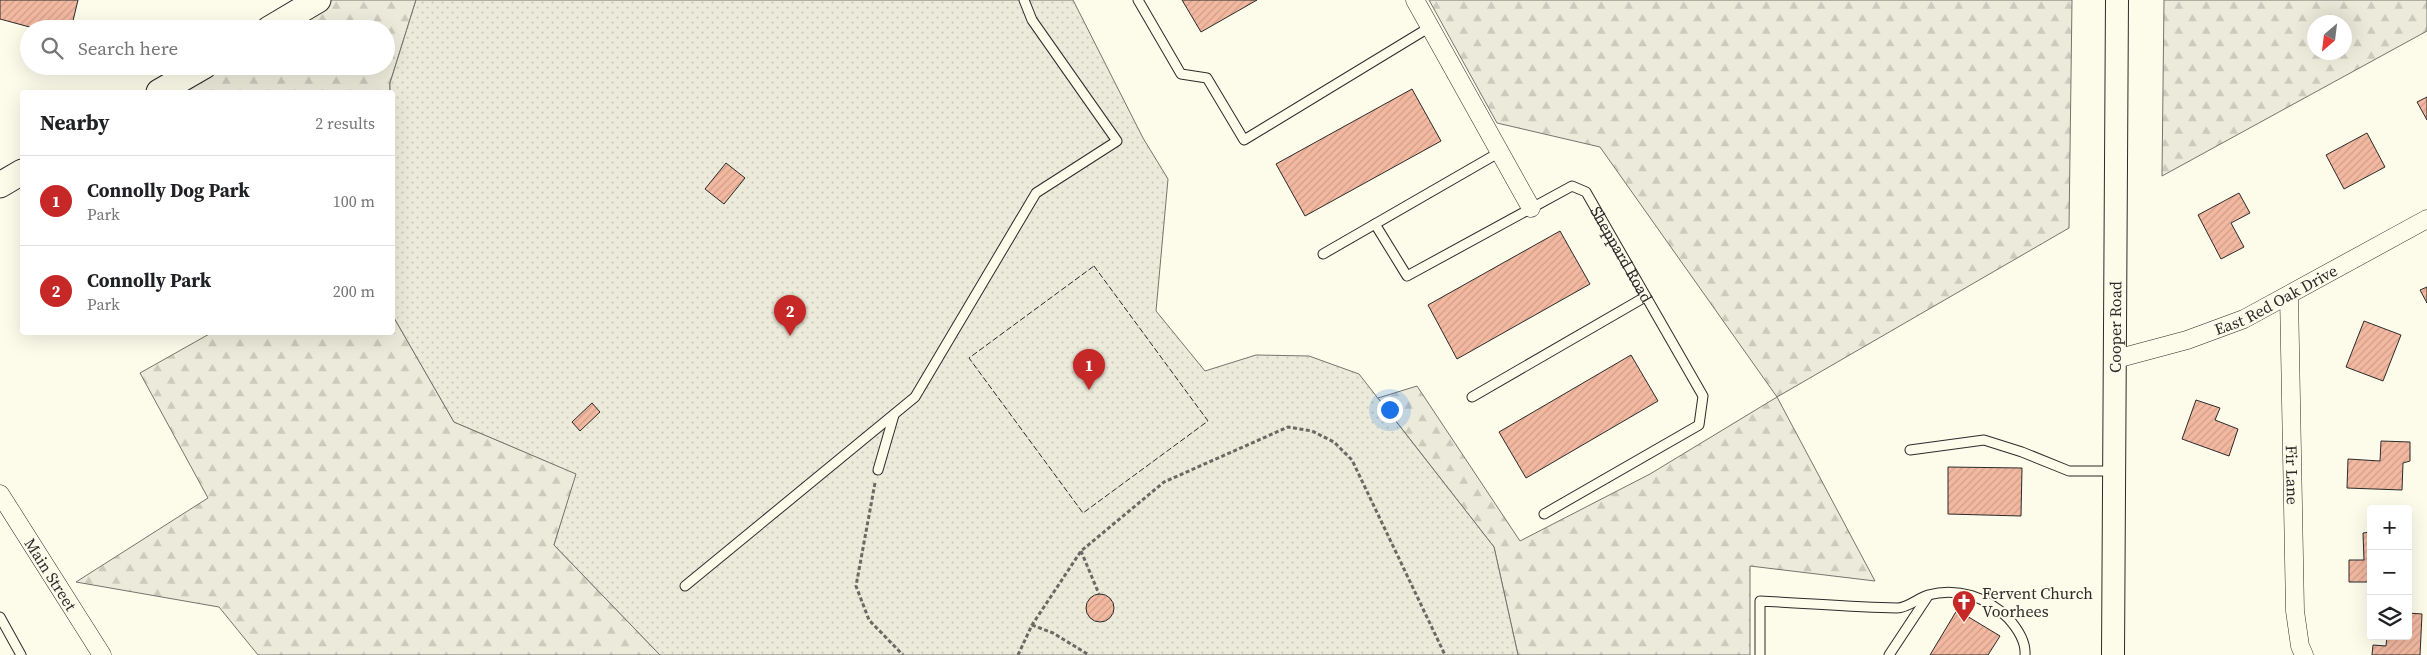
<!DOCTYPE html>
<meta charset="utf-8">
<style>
body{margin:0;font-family:"Source Serif 4",serif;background:#f2f2f2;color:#202124}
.controls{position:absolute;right:15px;bottom:15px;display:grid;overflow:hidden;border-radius:5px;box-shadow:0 5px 20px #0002}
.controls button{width:45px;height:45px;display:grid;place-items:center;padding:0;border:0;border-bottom:1px solid #e0e0e0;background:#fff;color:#202124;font:25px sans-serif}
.compass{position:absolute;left:2307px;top:15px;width:45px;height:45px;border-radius:50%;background:#fff;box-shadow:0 5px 20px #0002;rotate:208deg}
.you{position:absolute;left:1389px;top:409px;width:18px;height:18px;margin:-12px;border:4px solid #fff;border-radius:50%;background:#1a73e8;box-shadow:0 0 0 8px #1a73e833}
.badge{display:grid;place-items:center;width:32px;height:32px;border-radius:50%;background:#c62828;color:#fff;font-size:16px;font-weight:700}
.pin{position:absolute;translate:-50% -41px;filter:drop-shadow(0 1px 2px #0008)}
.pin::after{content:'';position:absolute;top:26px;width:18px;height:15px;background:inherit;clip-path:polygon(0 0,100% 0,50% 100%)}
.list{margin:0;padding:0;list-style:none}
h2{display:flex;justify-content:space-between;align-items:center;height:65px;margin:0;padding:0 20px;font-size:21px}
h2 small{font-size:16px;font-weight:400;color:#757577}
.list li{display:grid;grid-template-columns:32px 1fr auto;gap:15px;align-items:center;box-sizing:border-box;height:90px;padding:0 20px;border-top:1px solid #e0e0e0}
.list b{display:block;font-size:19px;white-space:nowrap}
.list p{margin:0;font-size:16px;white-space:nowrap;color:#757577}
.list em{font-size:16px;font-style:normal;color:#757577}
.icon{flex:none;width:28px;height:28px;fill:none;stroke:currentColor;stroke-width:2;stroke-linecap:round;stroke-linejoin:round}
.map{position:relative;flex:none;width:2427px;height:655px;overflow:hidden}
.search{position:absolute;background:#fff;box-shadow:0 5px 20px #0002;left:20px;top:20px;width:375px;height:55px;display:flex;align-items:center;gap:12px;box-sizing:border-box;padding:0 18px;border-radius:28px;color:#757577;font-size:19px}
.panel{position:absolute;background:#fff;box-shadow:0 5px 20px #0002;left:20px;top:90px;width:375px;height:245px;border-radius:5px}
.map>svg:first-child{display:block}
.forest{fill:url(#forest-firs);stroke:#74746e;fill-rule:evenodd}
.park{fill:url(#park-dots);stroke:#74746e}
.building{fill:url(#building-hatch);stroke:#2b2b2b}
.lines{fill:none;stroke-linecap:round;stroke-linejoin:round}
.service-casing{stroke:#2b2b2b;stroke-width:11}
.minor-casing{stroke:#2b2b2b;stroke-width:19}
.tertiary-casing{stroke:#2b2b2b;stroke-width:24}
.secondary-casing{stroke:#2b2b2b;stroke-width:27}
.path{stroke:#6a6964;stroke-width:3;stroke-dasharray:4 2.5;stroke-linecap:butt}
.service{stroke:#fdfbea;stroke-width:9}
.minor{stroke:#fdfbea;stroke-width:18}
.tertiary{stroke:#fdfbea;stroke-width:22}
.secondary{stroke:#fdfbea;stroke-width:25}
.fence{stroke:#2b2b2b;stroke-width:1;stroke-dasharray:6 2.5;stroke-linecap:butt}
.labels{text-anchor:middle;stroke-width:4;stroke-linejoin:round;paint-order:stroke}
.street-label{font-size:16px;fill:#2b2b2b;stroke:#fdfbea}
.poi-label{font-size:16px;fill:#2b2b2b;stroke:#fdfbea;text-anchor:start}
</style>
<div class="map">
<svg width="2427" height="655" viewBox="0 0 2427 655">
<defs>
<pattern id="forest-firs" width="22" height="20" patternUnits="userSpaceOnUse" patternTransform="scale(1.25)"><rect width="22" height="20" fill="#ecebdb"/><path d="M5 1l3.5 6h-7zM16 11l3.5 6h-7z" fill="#cbcabc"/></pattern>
<pattern id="park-dots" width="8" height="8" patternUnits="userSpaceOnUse" patternTransform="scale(1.25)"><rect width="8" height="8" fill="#ecebdb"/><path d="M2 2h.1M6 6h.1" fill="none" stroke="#cbcabc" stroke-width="1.8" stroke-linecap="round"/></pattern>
<pattern id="building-hatch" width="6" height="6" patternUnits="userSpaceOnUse" patternTransform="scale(1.25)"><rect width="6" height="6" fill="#f2b8a0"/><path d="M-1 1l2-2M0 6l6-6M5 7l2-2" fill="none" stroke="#d09e8a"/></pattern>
</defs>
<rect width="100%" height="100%" fill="#fdfbea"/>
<path class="forest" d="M316 0H416L390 83V92H168L201 66H386V29H266Z
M1429 0H2072L2069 228 1777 397 1875 581 1750 566V655H1518L1494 547 1378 398 1417 386 1520 541 1650 474 1777 397 1600 147 1497 123Z
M2164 0H2427V31L2162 176ZM2344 22V52H2314V22Z
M393 316 454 422 577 474 554 545 660 655H258L219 607 76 582 208 498 140 373 211 333 392 332Z"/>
<path class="park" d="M416 0H1073L1143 138 1168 179 1156 311 1205 371 1256 355 1309 356 1359 374 1494 547 1518 655H660L554 545 576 474 454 422 393 316 392 92H390V83Z"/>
<path class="building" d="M0 0H78L71 29H37L0 19Z
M1182 0H1257L1201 32Z
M1412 89 1441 141 1305 216 1276 164Z
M2427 97V120L2417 102Z
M2367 133 2385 167 2344 189 2326 155Z
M726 163 745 178 724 204 705 189Z
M2239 193 2250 213 2231 223 2244 247 2221 259 2198 215Z
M1560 231 1590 284 1457 359 1428 305Z
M2427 287V303L2420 290Z
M2364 321 2401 335 2383 381 2346 367Z
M1631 355 1658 401 1526 478 1499 432Z
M2196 400 2220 408 2215 420 2238 429 2229 456 2182 439Z
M592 403 600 412 580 431 572 422Z
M2381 441 2410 442V461L2403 463 2402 490 2347 488 2348 459 2380 461Z
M1948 467 2022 468 2021 516 1948 514Z
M2371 532V582H2349V560H2364L2363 533Z
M1086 608a14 14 0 1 1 28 0a14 14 0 1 1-28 0Z
M1957 610 2000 636 1988 655H1930Z
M2408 613 2422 614 2420 655H2372L2373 645 2386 646 2387 636H2408Z"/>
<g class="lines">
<g class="service-casing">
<g id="service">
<path d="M1138 0 1181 74 1207 78 1244 140 1430 27"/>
<path id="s1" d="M1375 224 1407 276 1572 186 1586 192 1703 396 1699 425 1544 514"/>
<path d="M1323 254 1500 152"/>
<path d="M1472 397 1645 297"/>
<path d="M1910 450 1984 440 2022 452 2069 471H2115"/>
<path d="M878 470 894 415"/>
<path d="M685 586 915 397 1036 193 1117 141 1032 20 1024 0"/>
<path d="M0 617 21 655"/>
<path d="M1760 655V601C1805 603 1851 607 1897 608 1908 608 1918 598 1928 595 1958 587 1987 597 2008 618 2017 628 2026 642 2025 655"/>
<path d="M1889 655 1928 596"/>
</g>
</g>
<g class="minor-casing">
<g id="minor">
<path d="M1415 0 1531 208"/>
<path id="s2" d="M2289 295 2295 611 2300 646 2304 655"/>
<path id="s3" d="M2116 359 2187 340 2244 319 2427 219"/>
<path id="s4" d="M0 494 102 655"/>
</g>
</g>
<g class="tertiary-casing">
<g id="tertiary">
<path id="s5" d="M2113 655 2117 0"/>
</g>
</g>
<g class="secondary-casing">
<path id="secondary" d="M269 29 318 0
M159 92 204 66
M0 185 22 172"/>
</g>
<path class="path" d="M875 483 856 586 869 620 903 655
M1081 551 1099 594
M1032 625 1053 633 1089 655
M1018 655 1032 625 1081 551 1164 482 1288 427 1312 431 1334 442 1352 460 1445 655"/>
<use href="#service" class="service"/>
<use href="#minor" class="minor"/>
<use href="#tertiary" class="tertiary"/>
<use href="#secondary" class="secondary"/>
<path class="fence" d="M1094 266 1208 421 1083 513 969 358Z"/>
</g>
<defs>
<g id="church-pin" transform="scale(1.25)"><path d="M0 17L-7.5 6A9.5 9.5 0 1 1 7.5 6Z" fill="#c62828" stroke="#fdfbea"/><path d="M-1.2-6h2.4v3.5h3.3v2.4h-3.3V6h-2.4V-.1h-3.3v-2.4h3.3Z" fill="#fff"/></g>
</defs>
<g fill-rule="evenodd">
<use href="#church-pin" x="1964" y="602"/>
</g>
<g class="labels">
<g class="street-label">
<text dy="6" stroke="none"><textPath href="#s1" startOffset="336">Sheppard Road</textPath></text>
<text dy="6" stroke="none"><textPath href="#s3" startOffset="171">East Red Oak Drive</textPath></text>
<text dy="6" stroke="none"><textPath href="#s5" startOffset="328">Cooper Road</textPath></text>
<text dy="6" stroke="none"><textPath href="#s2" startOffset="180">Fir Lane</textPath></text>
<text dy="6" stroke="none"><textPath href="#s4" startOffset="95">Main Street</textPath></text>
</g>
<g class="poi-label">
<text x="1982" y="599">Fervent Church<tspan x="1982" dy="18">Voorhees</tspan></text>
</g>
</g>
</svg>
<div class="controls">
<button>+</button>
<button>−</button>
<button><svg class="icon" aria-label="layers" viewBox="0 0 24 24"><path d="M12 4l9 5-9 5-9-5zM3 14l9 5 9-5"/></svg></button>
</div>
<svg class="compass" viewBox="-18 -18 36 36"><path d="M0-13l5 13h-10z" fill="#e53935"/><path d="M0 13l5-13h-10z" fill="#757577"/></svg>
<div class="you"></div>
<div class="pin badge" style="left:1089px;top:390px">1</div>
<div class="pin badge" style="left:790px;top:336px">2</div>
<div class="search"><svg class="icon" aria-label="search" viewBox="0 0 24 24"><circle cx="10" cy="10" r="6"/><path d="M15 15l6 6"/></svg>Search here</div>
<section class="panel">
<h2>Nearby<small>2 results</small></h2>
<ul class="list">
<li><span class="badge">1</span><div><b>Connolly Dog Park</b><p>Park</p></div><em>100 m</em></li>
<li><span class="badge">2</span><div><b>Connolly Park</b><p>Park</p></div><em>200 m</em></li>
</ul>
</section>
</div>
